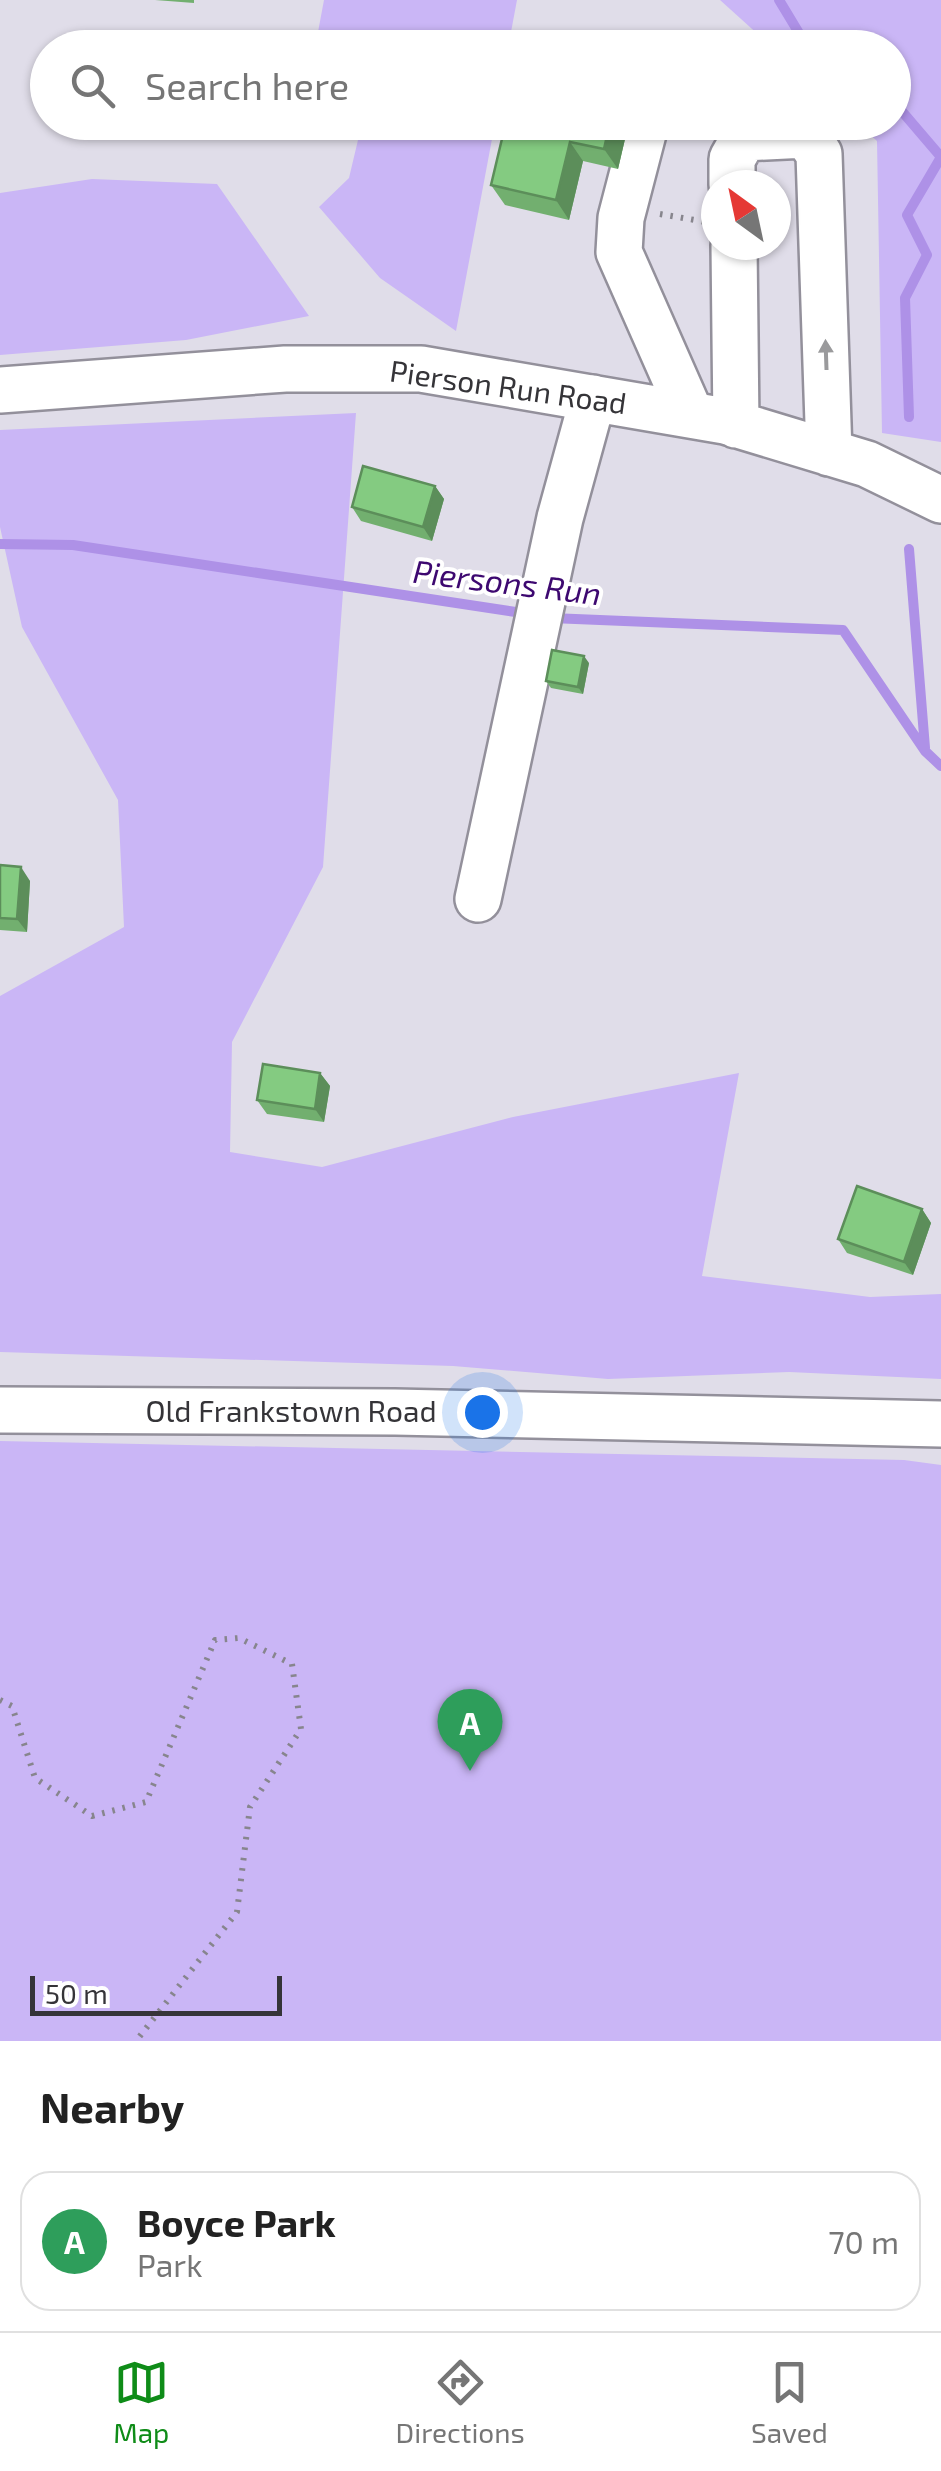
<!DOCTYPE html>
<style>
body{margin:0;font-family:"Exo 2",sans-serif;background:#f6f6f6;color:#222}
.compass{position:absolute;left:701px;top:170px;width:90px;height:90px;border-radius:50%;background:#fff;box-shadow:0 2px 8px #0004;rotate:327deg}
.scale{position:absolute;left:30px;bottom:25px;width:252px;box-sizing:border-box;padding-left:10px;border:5px solid #353438;border-top:0;font-size:28px;line-height:35px;white-space:nowrap;color:#353438;-webkit-text-stroke:8px #fff;paint-order:stroke}
.you{position:absolute;left:482px;top:1412px;width:35px;height:35px;margin:-25px;border:8px solid #fff;border-radius:50%;background:#1a73e8;box-shadow:0 0 0 15px #1a73e833}
.badge{display:grid;place-items:center;width:65px;height:65px;border-radius:50%;background:#0f8c18;color:#fff;font-size:32px;font-weight:700}
.pin{position:absolute;translate:-50% -82px;filter:drop-shadow(0 2px 5px #0008)}
.pin::after{content:'';position:absolute;top:52px;width:35px;height:30px;background:inherit;clip-path:polygon(0 0,100% 0,50% 100%)}
.list{margin:0;padding:0;list-style:none}
h2{display:flex;justify-content:space-between;align-items:center;height:130px;margin:0;padding:0 40px;font-size:42px}
h2 small{font-size:32px;font-weight:400;color:#767676}
.list li{display:grid;grid-template-columns:65px 1fr auto;gap:30px;align-items:center;box-sizing:border-box;height:140px;margin:0 20px 20px;padding:0 20px;border:2px solid #e0e0e0;border-radius:30px}
.list b{display:block;font-size:38px;white-space:nowrap}
.list p{margin:0;font-size:32px;white-space:nowrap;color:#767676}
.list em{font-size:32px;font-style:normal;color:#767676}
.icon{flex:none;width:55px;height:55px;fill:none;stroke:currentColor;stroke-width:2;stroke-linecap:round;stroke-linejoin:round}
.map{position:relative;flex:none;width:941px;height:2041px;overflow:hidden}
.search{position:absolute;background:#fff;box-shadow:0 2px 8px #0004;left:30px;right:30px;top:30px;height:110px;display:flex;align-items:center;gap:25px;box-sizing:border-box;padding:0 35px;border-radius:55px;color:#767676;font-size:38px}
.sheet{height:290px;background:#fff}
nav{display:flex;justify-content:space-around;align-items:center;box-sizing:border-box;height:140px;border-top:2px solid #e0e0e0;background:#fff;font-size:28px;color:#767676}
nav a{display:grid;justify-items:center;gap:5px}
nav .on{color:#0f8c18}
.map>svg:first-child{display:block}
.green{fill:#cab6f6}
.lines{fill:none;stroke-linecap:round;stroke-linejoin:round}
.stream{stroke:#ae91e7;stroke-width:10}
.minor-casing{stroke:#93909b;stroke-width:50}
.path{stroke:#87858d;stroke-width:6;stroke-dasharray:2.5 8;stroke-linecap:butt}
.minor{stroke:#fff;stroke-width:45}
.wall{fill:#72af6f}
.shaded-wall{fill:#5c8e5a}
.building{fill:#84cb81;stroke:#5c8e5a;stroke-width:2.5}
.oneway{fill:#9a9a9c}
.labels{text-anchor:middle;stroke-width:8;stroke-linejoin:round;paint-order:stroke}
.street-label{font-size:30px;fill:#353438;stroke:#fff}
.water-label{font-size:32px;font-style:italic;fill:#3d0870;stroke:#fff}
</style>
<div class="map">
<svg width="941" height="2041" viewBox="0 0 941 2041">
<rect width="100%" height="100%" fill="#e0dde9"/>
<path class="green" d="M324 0H517L508 48 326 47 318 32Z
M720 0H941V442L882 433 877 141 857 123 894 122V48L772 47Z
M362 123H495L456 331 380 278 319 207 349 178Z
M92 179 217 184 309 316 186 340 0 355V193Z
M356 413 323 867 232 1042 230 1152 322 1167 513 1117 739 1073 702 1276 870 1297 941 1294V1379L789 1372 608 1379 453 1366 0 1352V996L124 927 118 800 22 627 0 527V430Z
M0 1441 904 1460 941 1465V2041H0Z"/>
<g class="lines">
<path class="stream" d="M779 0 808 48
M894 102 941 157 907 215 927 255 905 298 909 417
M0 544 73 545 529 614
M909 549 925 748
M551 618 843 630 925 751 941 766"/>
<g class="minor-casing">
<path id="minor" d="M646 122 621 218 619 252 691 415
M732 185V159L744 138 806 135 819 154 829 453
M734 245 736 425
M0 390 285 369H421L725 421 867 464 941 500
M478 899 560 518 593 398
M0 1410 395 1412 941 1424"/>
</g>
<path class="path" d="M660 214 706 222
M0 1700 12 1706 35 1778 92 1816 146 1802 215 1640 239 1638 292 1664 301 1729 250 1807 237 1912 136 2041"/>
<use href="#minor" class="minor"/>
</g>
<path class="wall" d="M155 0H194V3Z
M506 122H629L618 169 583 161 569 220 505 205 491 185Z
M435 486 444 499 432 541 361 521 352 507Z
M589 663 583 694 551 688 546 681Z
M0 865 30 881 27 932 0 930Z
M320 1073 330 1086 324 1122 267 1114 257 1100Z
M922 1209 931 1223 913 1275 847 1253 838 1239Z"/>
<path class="shaded-wall" d="M610 122H629L618 169 604 149Z
M570 142 583 161 569 220 556 200Z
M435 486 444 499 432 541 423 527Z
M584 656 589 663 583 694 578 687Z
M21 867 30 881 27 932 17 919Z
M320 1073 330 1086 324 1122 315 1109Z
M922 1209 931 1223 913 1275 904 1262Z"/>
<path class="building" d="M526 41 554 48H524Z
M506 122H610L604 149 570 142 556 200 491 185Z
M363 466 435 486 423 527 352 507Z
M552 650 584 656 578 687 546 681Z
M0 865 21 867 17 919 0 918Z
M263 1064 320 1073 315 1109 257 1100Z
M857 1186 922 1209 904 1262 838 1239Z"/>
<defs><path id="oneway-solid" d="M-6-.8H1V-3.2L6.5 0L1 3.2V.8H-6Z" transform="scale(2.5)"/></defs>
<use class="oneway" href="#oneway-solid" transform="translate(826 355) rotate(-92)"/>
<g class="labels">
<g class="street-label">
<text transform="translate(508 388) rotate(8)" y="10">Pierson Run Road</text>
<text x="291" y="1422">Old Frankstown Road</text>
</g>
<g class="water-label">
<text transform="translate(507 583) rotate(7)" y="11">Piersons Run</text>
</g>
</g>
</svg>
<svg class="compass" viewBox="-18 -18 36 36"><path d="M0-13l5 13h-10z" fill="#e53935"/><path d="M0 13l5-13h-10z" fill="#767676"/></svg>
<div class="scale">50 m</div>
<div class="you"></div>
<div class="pin badge" style="left:470px;top:1771px;background:#2e9e5b">A</div>
<div class="search"><svg class="icon" aria-label="search" viewBox="0 0 24 24"><circle cx="10" cy="10" r="6"/><path d="M15 15l6 6"/></svg>Search here</div>
</div>
<section class="sheet">
<h2>Nearby<small></small></h2>
<ul class="list">
<li><span class="badge" style="background:#2e9e5b">A</span><div><b>Boyce Park</b><p>Park</p></div><em>70 m</em></li>
</ul>
</section>
<nav>
<a class="on"><svg class="icon" aria-label="map" viewBox="0 0 24 24"><path d="M3 6l6-2 6 2 6-2v14l-6 2-6-2-6 2zM9 4v14M15 6v14"/></svg>Map</a>
<a><svg class="icon" aria-label="directions" viewBox="0 0 24 24"><path d="M12 3l9 9-9 9-9-9zM9 14v-3h6M13 9l2 2-2 2"/></svg>Directions</a>
<a><svg class="icon" aria-label="saved" viewBox="0 0 24 24"><path d="M7 4h10v16l-5-4-5 4z"/></svg>Saved</a>
</nav>
